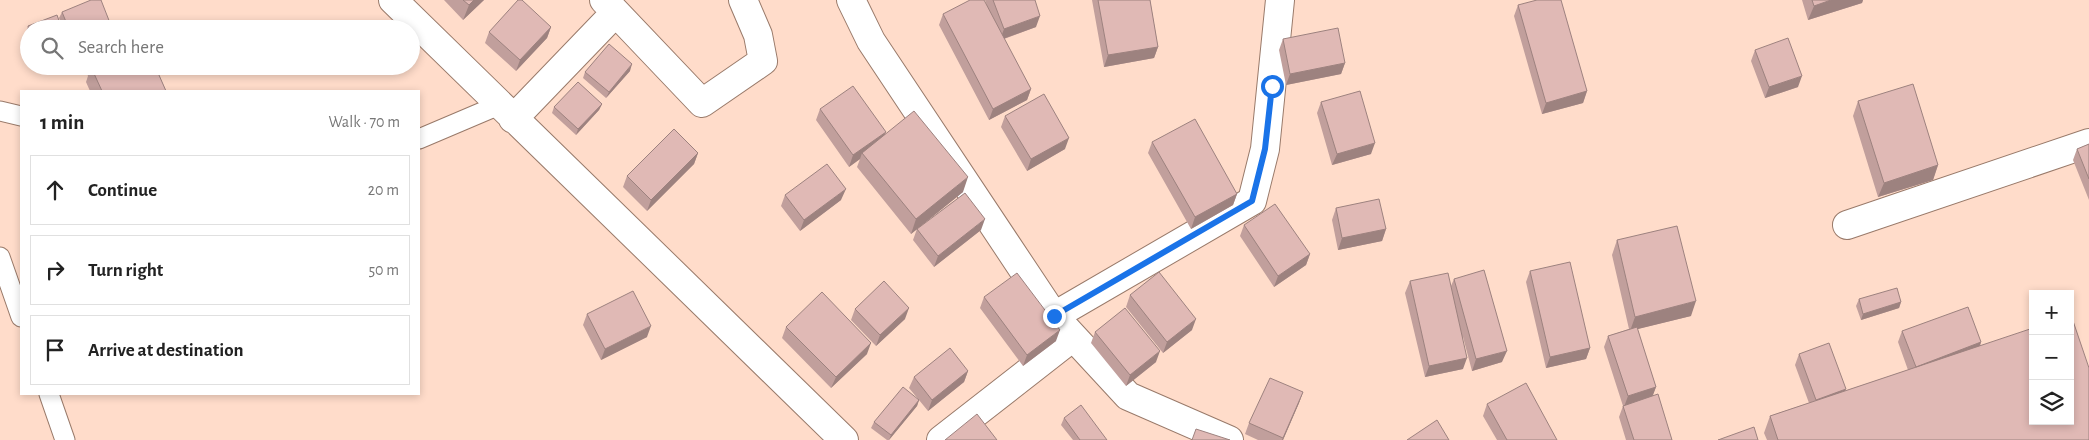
<!DOCTYPE html>
<meta charset="utf-8">
<style>
body{margin:0;font-family:"Alegreya Sans",sans-serif;background:#f6f6f6;color:#222}
.controls{position:absolute;right:15px;bottom:15px;display:grid;overflow:hidden;border-radius:0px;box-shadow:0 2px 8px #0003}
.controls button{width:45px;height:45px;display:grid;place-items:center;padding:0;border:0;border-bottom:1px solid #e0e0e0;background:#fff;color:#222;font:25px sans-serif}
.stop{position:absolute;width:15px;height:15px;margin:-11px;border:4px solid #1a73e8;border-radius:50%;background:#fff}
.stop.end{background:#1a73e8;border-color:#fff;box-shadow:0 1px 5px #0008}
.list{margin:0;padding:0;list-style:none}
h2{display:flex;justify-content:space-between;align-items:center;height:65px;margin:0;padding:0 20px;font-size:21px}
h2 small{font-size:16px;font-weight:400;color:#767676}
.list li{display:grid;grid-template-columns:32px 1fr auto;gap:15px;align-items:center;box-sizing:border-box;height:70px;margin:0 10px 10px;padding:0 10px;border:1px solid #e0e0e0;border-radius:0px}
.list b{display:block;font-size:19px;white-space:nowrap}
.list em{font-size:16px;font-style:normal;color:#767676}
.icon{flex:none;width:28px;height:28px;fill:none;stroke:currentColor;stroke-width:2;stroke-linecap:round;stroke-linejoin:round}
.map{position:relative;flex:none;width:2089px;height:440px;overflow:hidden}
.search{position:absolute;background:#fff;box-shadow:0 2px 8px #0003;left:20px;top:20px;width:400px;height:55px;display:flex;align-items:center;gap:12px;box-sizing:border-box;padding:0 18px;border-radius:28px;color:#767676;font-size:19px}
.panel{position:absolute;background:#fff;box-shadow:0 2px 8px #0003;left:20px;top:90px;width:400px;height:305px;border-radius:0px}
.map>svg:first-child{display:block}
.lines{fill:none;stroke-linecap:round;stroke-linejoin:round}
.lane-casing{stroke:#997a6a;stroke-width:21}
.street-casing{stroke:#997a6a;stroke-width:30}
.lane{stroke:#fff;stroke-width:19}
.street{stroke:#fff;stroke-width:28}
.wall{fill:#c19f9c}
.shaded-wall{fill:#9d827f}
.building{fill:#e0b9b5;stroke:#9d827f}
.route{stroke:#1a73e8;stroke-width:6}
</style>
<div class="map">
<svg width="2089" height="440" viewBox="0 0 2089 440">
<rect width="100%" height="100%" fill="#ffdcca"/>
<g class="lines">
<g class="lane-casing">
<path id="lane" d="M0 111 21 116
M419 139 499 105
M0 257 21 317
M49 394 65 440"/>
</g>
<g class="street-casing">
<path id="street" d="M393 0 844 440
M604 0 702 103 763 61 758 35 743 0
M851 0 871 41 1054 316 1128 396 1229 440
M513 119 615 13
M1847 225 2089 143
M1054 316 1252 201 1265 149 1280 0
M941 440 1073 337"/>
</g>
<use href="#lane" class="lane"/>
<use href="#street" class="street"/>
</g>
<path class="wall" d="M444 0H484L463 20Z
M985 0H1035L1036 27 1004 39 1031 89 1027 100 989 120 939 25 943 14 988 9Z
M1092 0H1150L1158 47 1154 58 1104 67Z
M1802 0H1863L1862 3 1808 20Z
M1518 5 1587 91 1583 103 1542 114 1514 16Z
M62 12 110 23 108 29H64L59 18Z
M28 26 29 29V41L26 32Z
M551 27 547 38 516 71 485 43 489 32Z
M1283 39 1345 63 1341 74 1286 85 1279 50Z
M1755 50 1798 87 1765 98 1751 61Z
M84 66H155L166 91H90L86 82 88 76Z
M630 71 606 98 583 78 585 72Z
M1858 101 1938 165 1933 180 1878 197 1853 116Z
M1321 102 1371 154 1332 165 1317 113Z
M602 104 599 110 576 135 552 113 554 107Z
M820 109 885 134 963 192 911 234 857 167 860 159 849 167 816 120Z
M1005 116 1065 149 1027 171 1001 127Z
M1152 142 1237 194 1233 205 1191 229 1148 153Z
M2089 144V200L2073 160 2077 149Z
M698 153 694 164 647 211 623 187 627 176Z
M785 195 841 200 800 231 781 206Z
M1336 208 1386 229 1382 241 1338 250 1332 220Z
M1244 225 1310 254 1306 265 1274 287 1240 236Z
M917 229 981 230 934 267 913 240Z
M1617 240 1691 316 1637 329 1656 387 1652 396 1672 440H1626L1619 417 1623 406 1604 347 1608 336 1629 329 1612 255Z
M1530 271 1590 348 1586 359 1546 368 1526 282Z
M1454 279 1502 362 1472 371 1463 337V369L1425 377 1405 293 1410 281 1451 286Z
M1130 295 1192 330 1163 353 1126 307Z
M984 297 1056 341 1023 366 980 308Z
M1859 299 1901 302 1899 308 1861 320 1856 306Z
M855 309 905 319 876 346 851 320Z
M587 314 647 337 601 360 583 325Z
M786 327 867 354 831 388 782 338Z
M1902 331 1981 342 1980 346 2089 440H1767L1764 433 1770 416 1809 403 1795 365 1799 354 1845 391 1908 370 1898 342Z
M1095 332 1156 362 1126 386 1091 343Z
M968 371 964 382 928 411 919 400 917 406 889 440H887L871 428 874 422 918 399 909 388 914 377Z
M1303 392 1299 403 1283 440H1258L1245 434 1249 423Z
M1487 404 1557 440H1497L1483 416Z
M1064 418 1107 440H1073L1061 425Z"/>
<path class="shaded-wall" d="M474 0H484L463 20 469 5Z
M1831 0H1863L1862 3 1808 20 1814 6Z
M1040 16 1036 27 1000 40 1004 29Z
M110 23 108 29H96Z
M551 27 547 38 516 71 520 60Z
M1158 47 1154 58 1104 67 1108 55Z
M1345 63 1341 74 1286 85 1290 74Z
M632 64 630 71 606 98 609 92Z
M1802 76 1798 87 1765 98 1769 87Z
M1031 89 1027 100 989 120 993 109Z
M1587 91 1583 103 1542 114 1546 103Z
M602 104 599 110 576 135 578 129Z
M886 132 882 143 862 153 860 159 849 167 853 155Z
M1069 138 1065 149 1027 171 1031 159Z
M1375 143 1371 154 1332 165 1337 154Z
M698 153 694 164 647 211 651 200Z
M1938 165 1933 180 1878 197 1884 183Z
M968 177 963 192 911 234 916 219Z
M846 189 841 200 800 231 804 220Z
M1237 194 1233 205 1191 229 1195 217Z
M985 219 981 230 934 267 938 256Z
M1386 229 1382 241 1338 250 1342 238Z
M1310 254 1306 265 1274 287 1278 276Z
M1696 301 1691 316 1630 331 1635 317Z
M1901 302 1899 308 1861 320 1863 314Z
M909 308 905 319 876 346 880 335Z
M1196 319 1192 330 1163 353 1167 342Z
M651 326 647 337 601 360 605 349Z
M1060 330 1056 341 1023 366 1027 355Z
M1981 342 1977 354 1916 367Z
M871 343 867 354 831 388 836 377Z
M1590 348 1586 359 1546 368 1550 357Z
M1160 351 1156 362 1126 386 1130 375Z
M1507 351 1502 362 1472 371 1476 359Z
M1467 358 1463 369 1425 377 1429 366Z
M968 371 964 382 928 411 932 400Z
M1656 387 1652 398 1624 407 1628 396Z
M1846 389 1842 400 1812 411 1816 400Z
M1303 392 1299 403 1283 440H1282Z
M919 400 917 406 889 440 891 435Z"/>
<path class="building" d="M91 0H101L110 23 96 29H69L62 12Z
M463 0H474L469 5Z
M518 0H522L551 27 520 60 489 32Z
M970 0H984L1031 89 993 109 943 14Z
M993 0H1035L1040 16 1004 29Z
M1098 0H1150L1158 47 1108 55Z
M1537 0H1561L1587 91 1546 103 1518 5Z
M1812 0H1831L1814 6Z
M57 15 62 29H29L28 26Z
M1338 28 1345 63 1290 74 1283 39Z
M1788 38 1802 76 1769 87 1755 50Z
M609 44 632 64 609 92 585 72Z
M93 66H155L166 91H102L91 67Z
M578 82 602 104 578 129 554 107Z
M1913 84 1938 165 1884 183 1858 101Z
M853 86 886 132 853 155 820 109Z
M1360 91 1375 143 1337 154 1321 102Z
M1044 94 1069 138 1031 159 1005 116Z
M914 111 968 177 916 219 862 153Z
M1195 119 1237 194 1195 217 1152 142Z
M674 129 698 153 651 200 627 176Z
M2089 144V179L2077 149Z
M827 164 846 189 804 220 785 195Z
M965 193 985 219 938 256 917 229Z
M1379 199 1386 229 1342 238 1336 208Z
M1275 204 1310 254 1278 276 1244 225Z
M1677 226 1696 301 1635 317 1617 240Z
M1570 262 1590 348 1550 357 1530 271Z
M1484 270 1507 351 1476 359 1454 279Z
M1159 272 1196 319 1167 342 1130 295Z
M1017 273 1060 330 1027 355 984 297Z
M1448 273 1467 358 1429 366 1410 281Z
M884 281 909 308 880 335 855 309Z
M1897 288 1901 302 1863 314 1859 299Z
M633 291 651 326 605 349 587 314Z
M822 292 871 343 836 377 786 327Z
M1968 307 1981 342 1916 367 1902 331Z
M1125 308 1160 351 1130 375 1095 332Z
M2070 315H2071L2089 368V440H1778L1770 416 2033 328V421H2070Z
M1637 327 1656 387 1628 396 1608 336Z
M1829 343 1846 389 1816 400 1799 354Z
M950 348 968 371 932 400 914 377Z
M1270 378 1303 392 1283 438 1249 423Z
M1526 383 1557 440H1507L1487 404Z
M903 387 919 400 891 435 874 422Z
M1658 394 1672 440H1634L1623 406Z
M1081 405 1107 440H1080L1064 418Z
M977 414 997 440H945Z
M1437 420 1449 440H1407Z
M1754 427 1758 440H1718Z
M1196 429 1230 440H1192Z"/>
<g class="lines">
<path class="route" d="M1054 316 1252 201 1265 149 1272 86"/>
</g>
</svg>
<div class="controls">
<button>+</button>
<button>−</button>
<button><svg class="icon" aria-label="layers" viewBox="0 0 24 24"><path d="M12 4l9 5-9 5-9-5zM3 14l9 5 9-5"/></svg></button>
</div>
<div class="stop" style="left:1272px;top:86px"></div>
<div class="stop end" style="left:1054px;top:316px"></div>
<div class="search"><svg class="icon" aria-label="search" viewBox="0 0 24 24"><circle cx="10" cy="10" r="6"/><path d="M15 15l6 6"/></svg>Search here</div>
<section class="panel">
<h2>1 min<small>Walk · 70 m</small></h2>
<ul class="list">
<li><svg class="icon" aria-label="ahead" viewBox="0 0 24 24"><path d="M12 20V5M6 11l6-6 6 6"/></svg><div><b>Continue</b></div><em>20 m</em></li>
<li><svg class="icon" aria-label="right" viewBox="0 0 24 24"><path d="M7 20v-9h11M14 6l5 5-5 5"/></svg><div><b>Turn right</b></div><em>50 m</em></li>
<li><svg class="icon" aria-label="arrive" viewBox="0 0 24 24"><path d="M6 21V4h12l-3 4 3 4H6"/></svg><div><b>Arrive at destination</b></div></li>
</ul>
</section>
</div>
